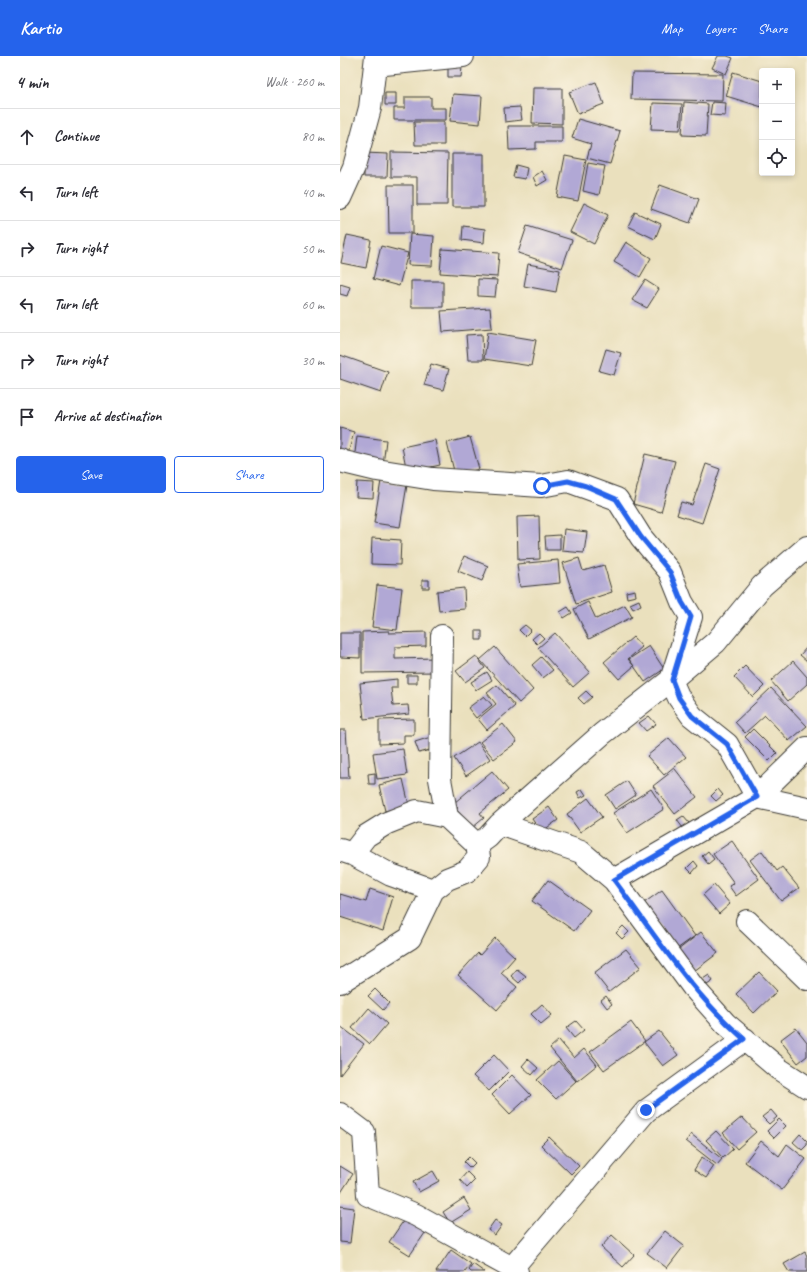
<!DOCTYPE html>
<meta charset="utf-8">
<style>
body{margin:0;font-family:Caveat,sans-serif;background:#f2f2f3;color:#2b2b33}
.controls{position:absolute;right:12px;top:12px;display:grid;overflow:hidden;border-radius:4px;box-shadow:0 2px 6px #0003}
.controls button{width:36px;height:36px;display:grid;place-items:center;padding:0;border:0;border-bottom:1px solid #e1e1e2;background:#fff;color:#2b2b33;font:20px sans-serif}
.stop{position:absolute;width:12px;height:12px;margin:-9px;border:3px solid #2563eb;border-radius:50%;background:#fff}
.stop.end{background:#2563eb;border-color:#fff;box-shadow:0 1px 4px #0008}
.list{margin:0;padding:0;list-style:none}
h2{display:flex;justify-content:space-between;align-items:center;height:52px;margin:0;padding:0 16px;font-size:17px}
h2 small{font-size:13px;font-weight:400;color:#7c7c81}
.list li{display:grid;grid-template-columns:26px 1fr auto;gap:12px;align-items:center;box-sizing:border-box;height:56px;padding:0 16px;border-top:1px solid #e1e1e2}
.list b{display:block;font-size:15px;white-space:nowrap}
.list em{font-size:13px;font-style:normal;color:#7c7c81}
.actions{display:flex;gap:8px;padding:12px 16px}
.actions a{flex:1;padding:9px 0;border:1px solid #2563eb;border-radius:4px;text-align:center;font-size:14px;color:#2563eb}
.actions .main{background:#2563eb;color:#fff}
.icon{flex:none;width:22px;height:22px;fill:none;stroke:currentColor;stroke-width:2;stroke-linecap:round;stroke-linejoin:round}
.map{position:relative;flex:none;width:467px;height:1216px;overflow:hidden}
header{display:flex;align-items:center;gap:24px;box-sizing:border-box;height:56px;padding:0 20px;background:#2563eb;color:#fff}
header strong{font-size:19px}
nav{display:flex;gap:22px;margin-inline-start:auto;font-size:14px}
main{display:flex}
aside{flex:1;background:#fff}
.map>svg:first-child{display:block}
.building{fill:#b1a8d5}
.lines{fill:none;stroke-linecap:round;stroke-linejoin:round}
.minor-casing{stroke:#3b3934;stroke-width:24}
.minor{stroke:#fff;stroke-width:22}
.route{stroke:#2563eb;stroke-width:5}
</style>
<header>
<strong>Kartio</strong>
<nav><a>Map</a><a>Layers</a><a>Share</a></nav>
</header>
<main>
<aside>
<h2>4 min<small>Walk · 260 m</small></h2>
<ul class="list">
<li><svg class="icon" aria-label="ahead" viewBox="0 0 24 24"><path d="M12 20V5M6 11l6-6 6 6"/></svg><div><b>Continue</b></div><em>80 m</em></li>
<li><svg class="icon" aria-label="left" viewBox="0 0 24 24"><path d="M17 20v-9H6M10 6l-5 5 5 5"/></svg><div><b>Turn left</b></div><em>40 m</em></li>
<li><svg class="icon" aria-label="right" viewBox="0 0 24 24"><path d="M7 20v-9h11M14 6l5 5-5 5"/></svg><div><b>Turn right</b></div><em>50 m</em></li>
<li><svg class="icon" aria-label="left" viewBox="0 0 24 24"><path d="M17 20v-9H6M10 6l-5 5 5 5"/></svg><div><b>Turn left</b></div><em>60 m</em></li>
<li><svg class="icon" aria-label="right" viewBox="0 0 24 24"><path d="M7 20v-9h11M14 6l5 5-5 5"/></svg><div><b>Turn right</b></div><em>30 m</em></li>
<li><svg class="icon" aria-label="arrive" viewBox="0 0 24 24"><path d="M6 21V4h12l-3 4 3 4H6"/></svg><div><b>Arrive at destination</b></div></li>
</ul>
<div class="actions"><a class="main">Save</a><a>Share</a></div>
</aside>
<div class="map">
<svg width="467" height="1216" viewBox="0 0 467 1216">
<rect width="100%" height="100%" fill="#fcf5e5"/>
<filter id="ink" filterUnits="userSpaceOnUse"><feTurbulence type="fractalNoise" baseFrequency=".025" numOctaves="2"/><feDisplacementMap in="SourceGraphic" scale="8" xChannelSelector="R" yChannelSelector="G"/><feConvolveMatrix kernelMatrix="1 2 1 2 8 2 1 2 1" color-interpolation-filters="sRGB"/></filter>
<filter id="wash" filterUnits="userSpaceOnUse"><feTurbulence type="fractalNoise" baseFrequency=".012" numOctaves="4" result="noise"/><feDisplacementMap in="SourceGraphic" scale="16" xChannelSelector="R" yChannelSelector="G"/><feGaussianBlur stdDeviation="0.9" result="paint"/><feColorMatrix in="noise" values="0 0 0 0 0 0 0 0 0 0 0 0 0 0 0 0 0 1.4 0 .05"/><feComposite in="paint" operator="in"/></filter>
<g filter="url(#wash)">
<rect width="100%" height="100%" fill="#eae0bd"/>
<g id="blocks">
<path class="building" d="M378 0H387L393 2 386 18 372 12Z
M108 11H122L121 21H108Z
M393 16 422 25V51L386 40Z
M292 17 383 18 382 45 291 43Z
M256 26 264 48 238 58 229 36Z
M193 32H222V68L192 67Z
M45 37H56V49H45Z
M113 38 142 40 140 68 110 65Z
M65 41H91V52H106V64H54V52H65Z
M344 46 368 48 366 80 342 79Z
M372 46 386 47 385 60 370 59Z
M313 47 342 48 340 74 311 73Z
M180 51 182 64 165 66 164 52Z
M238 63 280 75 270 108 247 102 251 88 232 82Z
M74 66H104V89H75Z
M168 70H222V86H196V93L169 94Z
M51 96 108 97 107 149H77V121H51Z
M24 97 48 98 47 121H24Z
M112 98H144V151H112Z
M225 100 246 104 238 145 217 141Z
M248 107 265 110 259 139 243 135Z
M176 109 187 112 185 123 173 121Z
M202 115 207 124 197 130 193 121Z
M48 129H73V177H49Z
M320 129 359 143 350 167 311 153Z
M244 147 268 159 254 188 230 176Z
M295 156 321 168 315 183 288 170Z
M123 170 145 173 144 187 122 184Z
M187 170 232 184 222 212 178 197Z
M70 178 94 180 92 210 68 209Z
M7 179 31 184 26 212 1 207Z
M286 186 311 202 300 221 274 206Z
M41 190 68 197 59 230 33 223Z
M102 193 159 197 157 221 100 217Z
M188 208 220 214 216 236 184 230Z
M138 223 157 224 155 241 138 240Z
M305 224 319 233 307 252 292 244Z
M71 225H103V251H71Z
M0 228 10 231 7 240 0 238Z
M150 252 152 272 103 276 101 255Z
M148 276 196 284 191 310 144 303Z
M142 278 143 304H128L126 279Z
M266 293 281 297 274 319 259 315Z
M0 299 48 316 41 337 0 323Z
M91 308 109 313 103 334 84 329Z
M0 372 14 376 8 398 0 396Z
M17 380 46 384 43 409 14 405Z
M130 381 139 413 115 419 107 387Z
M95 384 100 409 67 416 62 391Z
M305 398 335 405 321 456 293 448Z
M366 408 380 413 362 467 337 459 341 446 352 449Z
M41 425 67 429 60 471 34 467Z
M17 426 34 427 33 442 16 441Z
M199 460 200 503 178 504 177 461Z
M224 473 247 476 244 497 222 495Z
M220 479V494H206L205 480Z
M32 482 61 484 60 509 31 508Z
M124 500 148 510 142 525 118 515Z
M239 502 243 515 264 509 272 536 236 548 223 507Z
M218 504 220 527 180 531 177 508Z
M82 524H89V532H82Z
M37 529 62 532 57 574 32 571Z
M124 532 125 553 99 555 97 535Z
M295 534 296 540 287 542 286 536Z
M299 544 301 549 293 553 290 548Z
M248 546 256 563 285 549 292 561 249 583 234 553Z
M228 551 232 557 224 562 220 556Z
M185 569 191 574 185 580 179 574Z
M49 575V577L86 576V590L55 591V603L95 602 96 616 22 617V576Z
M136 575H142V584H136Z
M0 577H20V602L0 601Z
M199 577 204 582 197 588 192 583Z
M215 577 250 616 233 631 198 592Z
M293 581 302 591 288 603 294 610 279 623 264 606Z
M309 590 324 613 305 626 289 603Z
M155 591 193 634 179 647 140 604Z
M467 591V605L460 599Z
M136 600 145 612 125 626 116 615Z
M201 601 213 614 203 622 192 609Z
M453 605 467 621V628L448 645 431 625Z
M405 610 424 630 413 641 394 621Z
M147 616 152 624 136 634 131 626Z
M67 619H77V627H67Z
M57 623V632H51L53 650 68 649 69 658 24 663 20 627Z
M157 629 175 650 147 674 138 663 156 648 147 637Z
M431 632 467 670 449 685 425 659 405 677 395 666Z
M246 635 252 641 244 648 238 642Z
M144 640 152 649 136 662 128 652Z
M309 660 316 668 306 675 299 667Z
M74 663V679H64V687L39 688V664Z
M163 668 177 686 154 703 140 686Z
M413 673 437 697 429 705 405 681Z
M0 674H6L9 722H0Z
M94 680 97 692 79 697 75 686Z
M329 682 346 701 324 719 307 700Z
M138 686 150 703 126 720 114 702Z
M63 693 67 719 37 723 33 697Z
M335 713 357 741 335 758 313 730Z
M152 715 168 734 140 757 144 762 132 772 116 753 118 752 114 747Z
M35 717V728H29L28 718Z
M63 723 69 749 45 755 39 729Z
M287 725 296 739 275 753 266 739Z
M242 733 246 739 240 742 237 736Z
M311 733 324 753 287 777 273 757Z
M378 733 383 739 376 745 371 740Z
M248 742 262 761 240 776 227 758Z
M209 751 218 764 201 776 192 763Z
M343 760 349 767 343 772 337 764Z
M392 785 419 823 396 840 389 830 394 827 373 798Z
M368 795 374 803 368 808 362 800Z
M422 795 437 815 442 811 459 832 441 845 410 804Z
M354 805 358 810 352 817 347 812Z
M208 824 250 854 234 875 192 845Z
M374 829 390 848 379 858 363 839Z
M30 833 53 841 43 875 0 861V838L26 846Z
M322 834 355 880 337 893 304 847Z
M283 870 289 876 282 883 276 877Z
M361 876 378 897 354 915 338 894Z
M155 882 175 901 161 917 177 931 157 954 118 919 138 897 140 899Z
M286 893 301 911 269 936 254 917Z
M177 913 186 920 179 927 171 920Z
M419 916 437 935 414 957 396 938Z
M369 919 373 925 367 929 363 923Z
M35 933 49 947 43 954 28 940Z
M266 940 272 948 267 952 261 944Z
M202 948 212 959 201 968 191 958Z
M29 952 47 968 30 988 12 972Z
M236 965 244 974 234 982 226 972Z
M291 966 305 985 264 1014 250 996Z
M0 970 24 988 0 1019Z
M456 972 467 986V1000L458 1007 440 984Z
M319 975 338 999 323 1010 304 986Z
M219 984 234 1002 244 993 257 1009 237 1025 210 992Z
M154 999 169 1015 149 1035 133 1020Z
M188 1003 198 1012 192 1019 182 1010Z
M218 1005 236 1025 216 1043 197 1024Z
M172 1019 191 1039 170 1058 152 1039Z
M431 1054 437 1061 429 1068 422 1061Z
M402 1061 416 1076 397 1093 383 1077Z
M439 1063 446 1070 434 1082 427 1075Z
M376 1075 393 1093 383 1102 366 1084Z
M351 1078 382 1103 377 1109 346 1085Z
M460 1078 467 1085V1089L462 1094 453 1086Z
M209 1081 239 1110 231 1118 201 1089Z
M421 1085 439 1100 447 1088 466 1103 442 1134 405 1106Z
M129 1101 135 1107 130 1112 124 1106Z
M362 1101 374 1110 366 1122 354 1114Z
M0 1110 13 1118 0 1138Z
M93 1115 99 1125 79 1136 73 1126Z
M127 1116 135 1124 127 1132 120 1124Z
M124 1142 131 1154 110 1167 103 1156Z
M0 1150 14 1152 10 1187 0 1186Z
M66 1161 87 1174 70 1199 49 1186Z
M155 1164 162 1169 155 1179 148 1174Z
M325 1175 344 1190 327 1212 307 1197Z
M272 1179 294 1199 283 1211 261 1191Z
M111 1194 131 1208 125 1216H96Z
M465 1196 467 1200V1216H449L444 1208Z
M133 1208 144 1216H131L129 1214Z"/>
</g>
</g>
<g filter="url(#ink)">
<use href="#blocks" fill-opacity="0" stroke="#3b3934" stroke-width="1"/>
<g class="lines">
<g class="minor-casing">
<path id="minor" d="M35 9 123 0
M0 142 14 111 30 52 36 0
M0 404 4 406 37 414 93 423 201 430 228 425 277 443 301 481 330 516 342 546 351 561 331 624 339 642 352 660 387 688 417 741 274 824
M102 580 100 723 107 761 137 789
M417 741 467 692
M417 741 467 752
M160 768 241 796 274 824 353 931 386 968 439 1013 467 1031
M0 794 12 798 51 819 93 834
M12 798 26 780 47 767 77 755 107 761
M407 865 467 923
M0 926 70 882 93 834 107 823 127 815 139 801 137 789 148 781 160 768 262 678 331 624 376 586 422 530 467 491
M0 1058 24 1076 28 1139 76 1159 172 1212 177 1216
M172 1212 306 1055 405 983"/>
</g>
<use href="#minor" class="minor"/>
</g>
</g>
<g class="lines" filter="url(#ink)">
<path class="route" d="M202 430 228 425 246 430 276 443 301 481 330 516 342 546 351 561 332 624 339 642 352 660 387 688 417 741 274 824C315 879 352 938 404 983L306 1054"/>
</g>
</svg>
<div class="controls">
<button>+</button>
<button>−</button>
<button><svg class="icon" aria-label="locate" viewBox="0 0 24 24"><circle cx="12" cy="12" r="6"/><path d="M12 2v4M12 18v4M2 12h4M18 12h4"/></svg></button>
</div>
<div class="stop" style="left:202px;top:430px"></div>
<div class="stop end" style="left:306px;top:1054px"></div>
</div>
</main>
